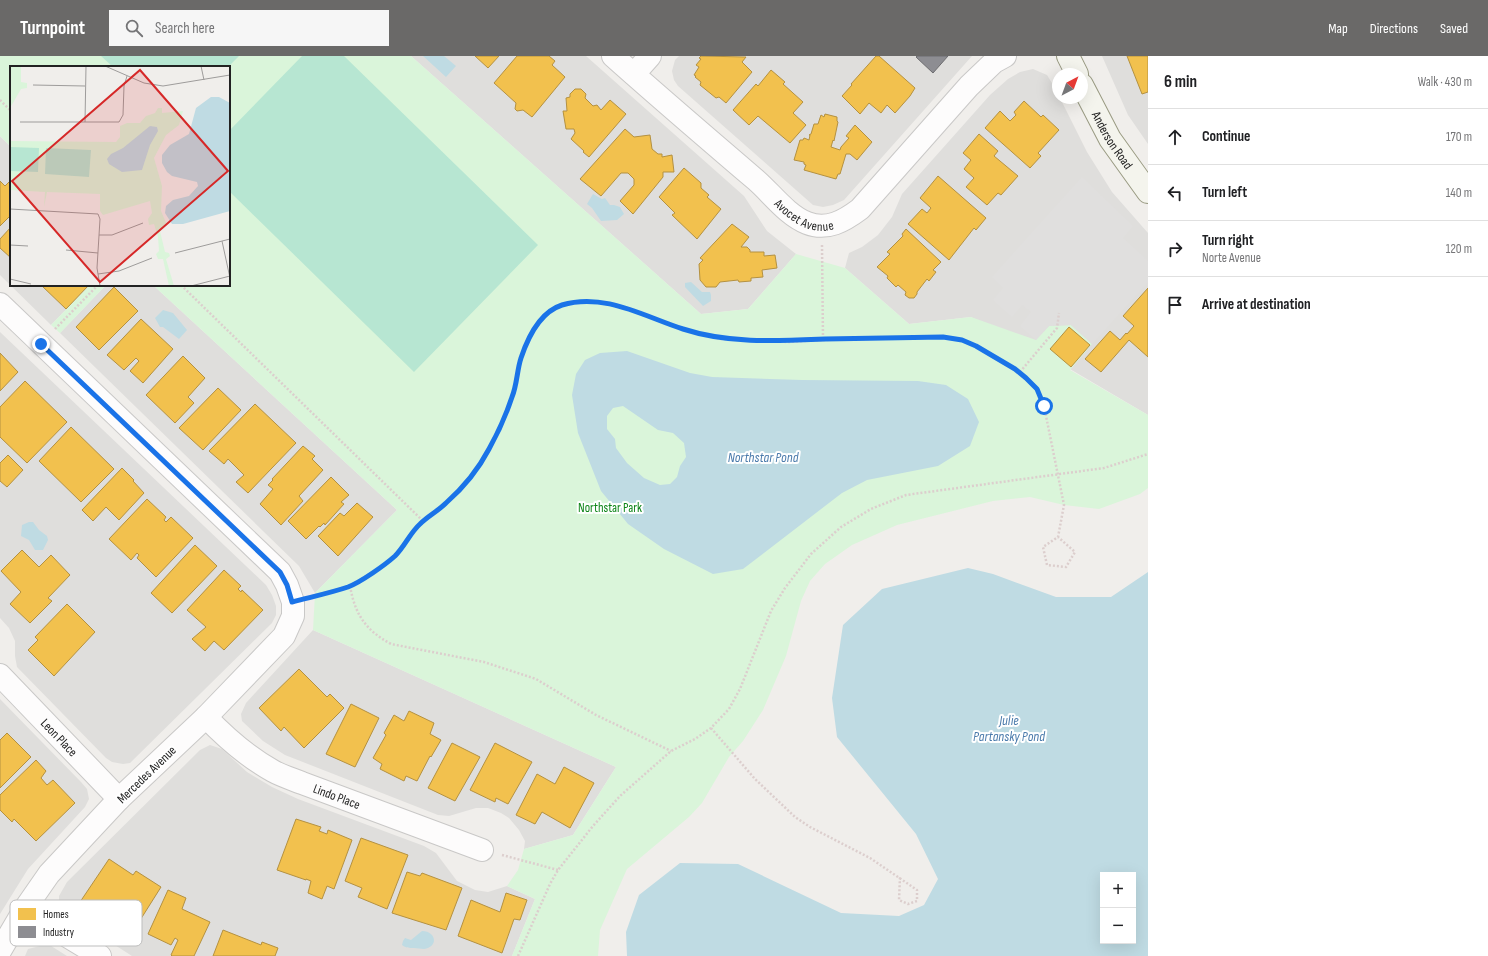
<!DOCTYPE html>
<meta charset="utf-8">
<style>
body{margin:0;font-family:"Sofia Sans Condensed",sans-serif;background:#f6f6f6;color:#202124}
.controls{position:absolute;right:12px;bottom:12px;display:grid;overflow:hidden;border-radius:0px;box-shadow:0 4px 16px #0002}
.controls button{width:36px;height:36px;display:grid;place-items:center;padding:0;border:0;border-bottom:1px solid #e0e0e0;background:#fff;color:#202124;font:20px sans-serif}
.compass{position:absolute;left:1052px;top:12px;width:36px;height:36px;border-radius:50%;background:#fff;box-shadow:0 4px 16px #0002;rotate:41deg}
.stop{position:absolute;width:12px;height:12px;margin:-9px;border:3px solid #1a73e8;border-radius:50%;background:#fff}
.stop.end{background:#1a73e8;border-color:#fff;box-shadow:0 1px 4px #0008}
.list{margin:0;padding:0;list-style:none}
h2{display:flex;justify-content:space-between;align-items:center;height:52px;margin:0;padding:0 16px;font-size:17px}
h2 small{font-size:13px;font-weight:400;color:#757577}
.list li{display:grid;grid-template-columns:26px 1fr auto;gap:12px;align-items:center;box-sizing:border-box;height:56px;padding:0 16px;border-top:1px solid #e0e0e0}
.list b{display:block;font-size:15px;white-space:nowrap}
.list p{margin:0;font-size:13px;white-space:nowrap;color:#757577}
.list em{font-size:13px;font-style:normal;color:#757577}
.icon{flex:none;width:22px;height:22px;fill:none;stroke:currentColor;stroke-width:2;stroke-linecap:round;stroke-linejoin:round}
.map{position:relative;flex:none;width:1148px;height:900px;overflow:hidden}
header{display:flex;align-items:center;gap:24px;box-sizing:border-box;height:56px;padding:0 20px;background:#6a6968;color:#fff}
header strong{font-size:19px}
nav{display:flex;gap:22px;margin-inline-start:auto;font-size:14px}
.search{width:280px;height:36px;background:#f6f6f6;display:flex;align-items:center;gap:10px;box-sizing:border-box;padding:0 14px;border-radius:0px;color:#757577;font-size:15px}
main{display:flex}
aside{flex:1;background:#fff}
.map>svg:first-child{display:block}
.residential{fill:#dfdedc}
.park{fill:#daf5da}
.pitch{fill:#b7e6d2}
.parking{fill:#e0dfde}
.water{fill:#bfdbe3;fill-rule:evenodd}
.homes{fill:#f2c14e;stroke:#b49141}
.industry{fill:#8d8d92;stroke:#6d6d70}
.lines{fill:none;stroke-linecap:round;stroke-linejoin:round}
.street-casing{stroke:#c9c8c7;stroke-width:24}
.secondary-casing{stroke:#999a82;stroke-width:24}
.path{stroke:#dccecd;stroke-width:2.5;stroke-dasharray:2 2;stroke-linecap:butt}
.street{stroke:#fdfcfc;stroke-width:22}
.secondary{stroke:#f4f4ed;stroke-width:22}
.route{stroke:#1a73e8;stroke-width:5}
.labels{text-anchor:middle;stroke-width:4;stroke-linejoin:round;paint-order:stroke}
.street-label{font-size:13px;fill:#222;stroke:#fff}
.park-label{font-size:13px;fill:#0c8416;stroke:#fff}
.water-label{font-size:14px;font-style:italic;fill:#4a7aab;stroke:#fff}
.inset-road{fill:none;stroke:#9e9c9b;stroke-width:1}
.view{fill:#d62828;fill-opacity:0.15;stroke:#d62828;stroke-width:2}
.inset-edge{fill:none;stroke:#222;stroke-width:2}
.key{fill:#fff;stroke:#bdbdbd;stroke-width:1}
.key-label{font-size:11px;fill:#222}
</style>
<header>
<strong>Turnpoint</strong>
<div class="search"><svg class="icon" aria-label="search" viewBox="0 0 24 24"><circle cx="10" cy="10" r="6"/><path d="M15 15l6 6"/></svg>Search here</div>
<nav><a>Map</a><a>Directions</a><a>Saved</a></nav>
</header>
<main>
<div class="map">
<svg width="1148" height="900" viewBox="0 0 1148 900">
<rect width="100%" height="100%" fill="#f0eeeb"/>
<path class="residential" d="M411 0H586L744 140 767 175 796 198 748 253 701 258Z
M679 0H972L844 144 833 149 823 151 813 149 678 30 674 24 672 15 675 4Z
M1102 0H1148V88L1128 59Z
M1033 13 1047 19 1055 32 1058 38V42H1060L1087 96 1112 136 1148 177V359L1070 313 971 261 909 268 845 212 849 197 862 191 878 179 892 161 902 138 990 39 1008 23 1020 16Z
M0 80 11 91V229H90L51 269 0 219Z
M106 229H153L397 454 315 537 299 510 60 277Z
M0 276 266 529 272 539 276 550V559L272 567 130 707 123 708 112 706 106 702 17 611 15 600V585L9 572 0 562Z
M313 574 616 711 573 779 524 793 525 785 519 774 509 762 501 757 488 752H476L449 760 438 759 285 699 263 685 242 665 241 658 246 647Z
M0 643 81 726 87 733 89 743 85 751 28 813 0 858Z
M210 689 222 693 247 716 272 731 298 743 424 790 436 797 457 825 475 834 488 836 507 830 535 843 512 900H132L68 859 63 854 59 847V840L67 826 200 694Z
M48 888 67 900H25L28 893Z"/>
<path class="park" d="M0 0H411L701 258 748 253 796 198 845 212 909 268 971 261 1036 284 1049 270 1071 269 1092 288 1070 314 1148 359V432L1140 438 1099 453 1064 449 1030 441 993 445 897 469 852 489 825 508 810 525 801 545 786 600 763 654 743 685 729 701 702 747 689 761 627 813 600 874 598 900H512L535 843 507 830 518 814 524 793 573 779 616 711 313 574 315 537 397 454 153 229H229V11H11V91L0 80Z
M90 229H106L60 277 51 269Z"/>
<path class="pitch" d="M101 0H239L228 11H113Z
M302 0H344L538 189 414 316 229 135V75Z"/>
<path class="parking" d="M1082 121 1133 170 1123 182 1148 205V226L1092 288 1071 269 1049 270 1036 284 1020 270 1031 256 1022 249 1012 261 993 244 1003 232 992 221Z"/>
<path class="water" d="M423 0H444L456 10 446 21Z
M593 138 602 143 605 142 610 149H614L620 151 624 158 617 164 601 165 592 152 587 148Z
M691 226 702 236H710L711 239V245L703 250 685 231V227Z
M163 254 173 257 187 274 179 283 163 271H160L155 262Z
M627 295 690 317 712 321 802 324 918 325 946 329 968 343 979 366 970 390 938 410 867 424 842 437 743 513 713 518 664 493 628 468 601 435 578 377 572 339 576 318 585 304 600 297ZM623 350 658 374 673 377 684 387 686 401 680 410 677 421 670 428 660 429 644 422 627 407 616 392 615 383 607 373V360L613 352Z
M29 466H33L39 474 47 480 48 484 43 494H35L29 484 21 480 22 469Z
M968 512 993 518 1056 541H1111L1148 516V900H627L626 876 639 839 680 807 738 808 841 857 899 860 924 849 938 823 916 778 837 681 832 642 843 569 882 533ZM1103 819H1133V885H1103Z
M422 875C436 875 439 891 424 893 421 893 417 892 414 892 409 892 406 892 402 889L403 885 405 882 411 884Z"/>
<path class="homes" d="M475 0H499L488 12Z
M517 0H549L555 5 552 9 565 21 532 61 523 54 517 55 515 53 516 47 494 27Z
M701 0 746 1 742 6 752 16 726 47 719 41 716 42 700 29 701 26 695 21 696 20 694 19 699 11 696 9 701 3 699 2Z
M876 0H879L915 32 910 40 895 57 887 49 881 57 869 47 860 58 842 40 852 29 851 28Z
M1127 0H1148V36L1142 38Z
M771 14 785 26 783 28 803 46 793 57 806 69 790 87 758 60 749 69 733 54 756 28 758 30Z
M575 33H581L586 38 585 42 593 50 597 49 601 54 610 44 626 58 589 101 583 96 584 95 571 83 575 77 574 73H566L563 55H567L566 42 570 41V38Z
M1024 45 1041 61 1043 59 1059 74 1038 97 1041 100 1030 112 985 72 1000 55 1010 65 1016 59 1014 56Z
M825 58 837 61V65L838 66 834 85 833 84 831 91 840 94 841 91 849 82 846 80 855 69 872 86 857 104 850 98H846L840 118H838L836 123 804 114 806 109 804 108V106L794 104 800 84H803L804 82 809 84 810 79H809L811 78 814 68H818L821 59 824 61Z
M625 73 634 81 650 79 652 93 658 98H662V101L672 99 674 116H663V121L633 158 620 145 634 129V123L628 117H621L601 140 580 123Z
M979 78 998 95 994 100 1018 120 1001 139 998 137 987 149 966 131 974 122 964 113 971 104 963 97Z
M684 112 701 127V132L709 139 707 141 721 153 697 183 672 159 675 157 659 141Z
M938 120 986 162 976 174 974 172 949 204 908 168 922 153 927 157 931 152 920 142Z
M11 124V159L0 170V125L5 130Z
M732 168 749 181 741 191H747L750 194V196H764V200L775 199 777 212 762 214 763 221 751 222V225L739 226 738 224 720 226 716 231H706L700 224 699 208 703 204 700 202Z
M11 171V202L0 192V183Z
M906 173 941 206 933 214 936 216 929 225 927 223 917 236V238L914 242H909L905 239 906 236 898 229 896 231 887 222 888 220 877 211 890 198 887 196 903 180 902 178Z
M41 229H89L66 253Z
M114 231 138 255 99 294 76 271Z
M1148 232V301L1129 284 1101 316 1085 303 1110 275 1120 284 1126 277 1127 278 1134 270 1123 260Z
M141 263 173 293 143 327 130 315 139 305 136 302 124 314 107 299Z
M1069 271 1090 289 1071 311 1050 293Z
M0 297 18 316 0 335Z
M183 300 205 322 188 341 194 347 175 367 146 339Z
M25 325 67 366 27 407 0 381V351Z
M218 332 241 354 203 394 179 372Z
M255 348 296 387 248 437 236 426 244 419 228 403 224 408 209 395Z
M71 371 114 413 81 446 39 405Z
M303 390 315 400 312 403 323 414 299 440 303 445 281 469 260 448 273 433 268 429 273 424 272 423Z
M8 399 23 414 7 431 0 425V407Z
M122 412 134 424 133 425 144 437 119 464 106 451 93 465 82 454Z
M331 421 349 439 341 446 344 448 325 469 324 467 320 471 319 470 306 483 288 465Z
M147 443 166 461 164 464 166 466 171 461 193 482 156 521 137 502 139 499 137 497 131 504 109 483Z
M357 447 373 461 338 500 318 480 340 457 344 460Z
M195 489 217 510 172 557 151 537Z
M22 494 39 511 51 499 70 519 48 542 52 545 30 567 10 548 21 536 1 515Z
M224 514 241 530 238 533 241 536 242 534 263 554 224 594 214 585 205 595 192 583 206 571 187 554Z
M67 548 95 576 54 620 28 594 38 584 35 581Z
M299 613 327 641 330 638 344 652 304 692 284 671 281 675 259 652Z
M351 648 379 662 355 711 326 698Z
M409 655 434 667 430 678 441 684 431 701 430 700 417 725 406 720 404 725 380 713 382 708 373 702 386 679 384 677 394 659 404 665Z
M7 677 31 701 0 732V684Z
M452 687 480 701 455 745 428 732Z
M495 687 532 706 508 748 496 742 495 746 470 734Z
M36 704 46 715 41 722 47 729 53 724 75 747 36 785 14 763 12 766 0 754V739Z
M564 711 594 727 570 772 542 756 535 768 516 759 537 718 555 728Z
M296 763 321 771 319 775 327 778 328 774 352 784 334 833 327 830 322 843 308 837 311 825 306 823V824L277 814Z
M361 782 408 799 387 853 358 841 362 832 345 825Z
M109 803 133 819 136 815 161 831 132 877 109 863 111 861 109 859 107 862 103 860 101 863 78 849Z
M407 816 420 820 422 817 462 832 446 874 392 857Z
M168 834 186 842 182 853 210 866 194 900H172L171 899 178 884 175 882 171 889 148 878Z
M506 837 527 844 520 864 514 863 502 897 458 880 471 844 500 856Z
M223 874 261 889 262 886 278 892 275 900H213Z"/>
<path class="industry" d="M917 0H948L933 17 916 1Z"/>
<g class="lines">
<g class="street-casing">
<g id="street">
<path id="s1" d="M613 0C660 42 708 83 756 124 772 138 787 159 807 167 827 175 844 165 860 153L969 30 994 6 1005 0"/>
<path d="M634 18 650 0"/>
<path d="M0 248 280 516 287 529 293 546V560L284 580 206 661 119 743 49 818 24 854 0 895"/>
<path id="s2" d="M0 619 119 743"/>
<path id="s3" d="M206 661C225 681 248 701 273 715 282 720 292 723 302 727L482 794"/>
<path d="M24 854 100 900"/>
</g>
</g>
<g class="secondary-casing">
<g id="secondary">
<path d="M1068 0 1077 18"/>
<path id="s4" d="M1082 29 1110 83 1148 136"/>
</g>
</g>
<path class="path" d="M0 44 11 55
M181 229 423 465
M55 273 98 229
M823 284 943 281 962 284 976 290 1015 313 1026 321 1037 333 1044 350 1064 449 1058 481 1043 491 1047 509 1066 511 1075 496 1058 481
M1020 316 1057 272 1059 257
M350 530C355 558 365 574 391 588L484 606 536 623 596 659 671 695
M312 540 350 530 381 511 395 500 414 473 445 448 460 433 476 414 489 393 500 370 513 340 521 303 531 279 539 265 548 257 560 249 577 246H597L629 252 684 274 721 283 788 286 823 284 822 189
M711 672 755 723 795 761 810 771 870 802 917 834V845L908 848 899 844 900 821
M502 799 558 814
M518 900 550 828 558 814 593 770 620 740 671 695 695 683 711 672 729 653 740 633 771 555 785 532 811 498 841 471 871 453 906 439 1104 412 1148 398"/>
<use href="#street" class="street"/>
<use href="#secondary" class="secondary"/>
</g>
<g class="lines">
<path class="route" d="M41 288 280 516 287 529 292 546C311 541 330 537 348 531 361 526 385 509 395 500 405 490 410 477 420 468 428 460 438 455 446 447 463 432 478 414 489 393 498 377 506 359 512 341 517 329 517 314 521 302 528 281 540 256 562 249 604 236 645 261 683 273 729 288 778 285 825 283 864 282 904 282 943 281L962 284 976 290 1015 313 1026 322 1037 333 1044 350"/>
</g>
<g class="labels">
<g class="street-label">
<text dy="5" stroke="none"><textPath href="#s4" startOffset="63">Anderson Road</textPath></text>
<text dy="5" stroke="none"><textPath href="#s1" startOffset="251">Avocet Avenue</textPath></text>
<text dy="5" stroke="none"><textPath href="#s2" startOffset="86">Leon Place</textPath></text>
<text transform="translate(146 718) rotate(-44)" y="5">Mercedes Avenue</text>
<text dy="5" stroke="none"><textPath href="#s3" startOffset="155">Lindo Place</textPath></text>
</g>
<g class="park-label">
<text x="610" y="456">Northstar Park</text>
</g>
<g class="water-label">
<text x="763" y="406">Northstar Pond</text>
<text x="1009" y="669">Julie<tspan x="1009" dy="16">Partansky Pond</tspan></text>
</g>
</g>
<g transform="translate(10 10)">
<rect width="220" height="220" fill="#f0eeeb"/>
<path d="M0 0H11V16L17 17V22L11 23 0 42ZM148 42H152V47L173 45 169 59 156 69 144 92 152 120 151 145 157 159 150 165 155 186 159 187 160 190 156 193 164 220H159L153 193H148L146 188 149 185 148 171 144 158 139 159 138 153 142 147 140 135 93 149 90 145V128L37 126 34 141 35 126 0 124V75L106 76 110 71V60L117 57H130L136 50 145 47Z" fill="#daf5da"/>
<path d="M0 81 29 82 28 106 0 105ZM36 82 81 84 79 111 35 108Z" fill="#b7e6d2"/>
<path d="M201 31H209L220 37V145L173 158H162L155 147 156 140 163 134 179 130 188 120 187 116 162 110 157 106 152 97V89L160 79 179 68 186 42ZM140 60 147 61 148 65 140 79 132 104 112 106 99 98 97 93 101 88 113 82Z" fill="#bfdbe3"/>
<path class="inset-road" d="M95 0 134 17 153 20 220 9M191 0 194 14M23 19 75 20M10 56H109L113 49 114 20 117 10M75 56 76 0M0 143 88 148 90 153 87 202 90 220M89 169H102L133 157M212 175 220 212M0 179 18 180M56 184 88 187M165 187 220 173M88 208 109 205 142 192M0 213 21 218M181 220 220 210"/>
<path class="view" d="M130 4 218 105 90 216 2 115Z"/>
<rect width="220" height="220" class="inset-edge"/>
</g>
<rect x="10" y="844" width="132" height="46" rx="6" class="key"/>
<rect x="18" y="852" width="18" height="12" fill="#f2c14e"/>
<rect x="18" y="870" width="18" height="12" fill="#8d8d92"/>
<g class="key-label">
<text x="43" y="862">Homes</text>
<text x="43" y="880">Industry</text>
</g>
</svg>
<div class="controls">
<button>+</button>
<button>−</button>
</div>
<svg class="compass" viewBox="-18 -18 36 36"><path d="M0-13l5 13h-10z" fill="#e53935"/><path d="M0 13l5-13h-10z" fill="#757577"/></svg>
<div class="stop" style="left:1044px;top:350px"></div>
<div class="stop end" style="left:41px;top:288px"></div>
</div>
<aside>
<h2>6 min<small>Walk · 430 m</small></h2>
<ul class="list">
<li><svg class="icon" aria-label="ahead" viewBox="0 0 24 24"><path d="M12 20V5M6 11l6-6 6 6"/></svg><div><b>Continue</b></div><em>170 m</em></li>
<li><svg class="icon" aria-label="left" viewBox="0 0 24 24"><path d="M17 20v-9H6M10 6l-5 5 5 5"/></svg><div><b>Turn left</b></div><em>140 m</em></li>
<li><svg class="icon" aria-label="right" viewBox="0 0 24 24"><path d="M7 20v-9h11M14 6l5 5-5 5"/></svg><div><b>Turn right</b><p>Norte Avenue</p></div><em>120 m</em></li>
<li><svg class="icon" aria-label="arrive" viewBox="0 0 24 24"><path d="M6 21V4h12l-3 4 3 4H6"/></svg><div><b>Arrive at destination</b></div></li>
</ul>
</aside>
</main>
